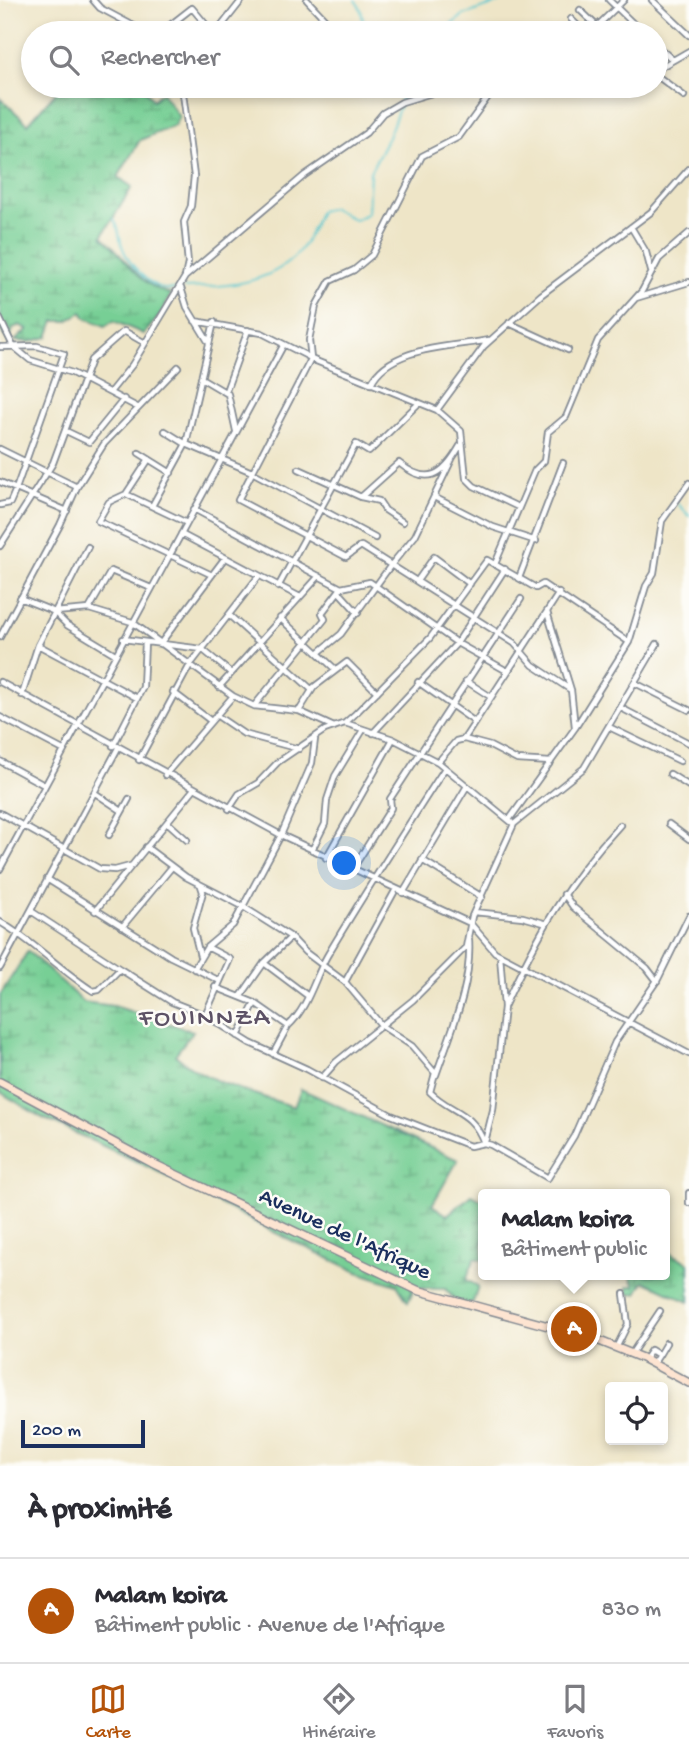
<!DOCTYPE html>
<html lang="fr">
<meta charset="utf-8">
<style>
body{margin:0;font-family:"Gochi Hand",sans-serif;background:#f2f2f3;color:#2b2b33}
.controls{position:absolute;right:21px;bottom:21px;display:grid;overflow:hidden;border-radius:7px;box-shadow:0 4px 10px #0003}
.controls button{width:63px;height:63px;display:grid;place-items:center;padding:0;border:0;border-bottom:2px solid #e1e1e2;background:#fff;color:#2b2b33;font:35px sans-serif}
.scale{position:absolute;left:21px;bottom:18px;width:124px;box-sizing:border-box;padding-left:7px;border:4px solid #1b2f5e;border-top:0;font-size:19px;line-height:24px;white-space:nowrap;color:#1b2f5e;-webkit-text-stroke:5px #fdfcf7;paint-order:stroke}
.you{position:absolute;left:345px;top:864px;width:24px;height:24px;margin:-18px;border:5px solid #fff;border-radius:50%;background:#1a73e8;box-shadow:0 0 0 10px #1a73e833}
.badge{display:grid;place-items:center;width:46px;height:46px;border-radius:50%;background:#b45309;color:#fff;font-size:23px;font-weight:700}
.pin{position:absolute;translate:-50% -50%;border:4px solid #fff;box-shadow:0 2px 7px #0006}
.popup{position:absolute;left:478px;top:1189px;width:192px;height:91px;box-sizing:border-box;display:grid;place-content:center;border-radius:7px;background:#fff;filter:drop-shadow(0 2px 5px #0005);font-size:23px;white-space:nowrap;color:#7c7c81}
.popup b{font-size:26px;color:#2b2b33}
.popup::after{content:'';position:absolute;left:50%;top:100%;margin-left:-14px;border:14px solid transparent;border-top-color:#fff}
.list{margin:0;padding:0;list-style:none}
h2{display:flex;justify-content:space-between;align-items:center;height:91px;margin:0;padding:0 28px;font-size:30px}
h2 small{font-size:23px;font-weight:400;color:#7c7c81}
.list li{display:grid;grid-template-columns:46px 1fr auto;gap:21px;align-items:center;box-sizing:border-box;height:105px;padding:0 28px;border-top:2px solid #e1e1e2}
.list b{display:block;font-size:26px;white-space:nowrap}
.list p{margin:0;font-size:23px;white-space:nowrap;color:#7c7c81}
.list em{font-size:23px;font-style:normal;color:#7c7c81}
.icon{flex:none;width:38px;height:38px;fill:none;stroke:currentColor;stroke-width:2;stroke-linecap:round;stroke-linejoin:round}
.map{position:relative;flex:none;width:689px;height:1466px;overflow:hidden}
.search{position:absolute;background:#fff;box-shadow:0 4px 10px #0003;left:21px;right:21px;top:21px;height:77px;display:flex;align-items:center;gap:18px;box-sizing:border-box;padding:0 24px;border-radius:38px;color:#7c7c81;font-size:26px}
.sheet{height:196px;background:#fff}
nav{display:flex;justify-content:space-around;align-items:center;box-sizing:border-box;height:98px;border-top:2px solid #e1e1e2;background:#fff;font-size:19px;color:#7c7c81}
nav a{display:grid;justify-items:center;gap:4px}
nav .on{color:#b45309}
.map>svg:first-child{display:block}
.wetland{fill:url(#wetland-marsh);stroke:#497f7a;stroke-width:2}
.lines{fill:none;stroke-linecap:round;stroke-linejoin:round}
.stream{stroke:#5bc8d0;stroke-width:2}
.minor-casing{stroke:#848a92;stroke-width:8}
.secondary-casing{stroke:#848a92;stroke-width:10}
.minor{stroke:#fff;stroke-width:4.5}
.secondary{stroke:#fde4d1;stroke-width:7}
.labels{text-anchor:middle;stroke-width:5;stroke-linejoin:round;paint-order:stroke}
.street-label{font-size:23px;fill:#1b2f5e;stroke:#fdfcf7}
.quarter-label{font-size:26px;letter-spacing:2px;fill:#5d5266;stroke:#fdfcf7}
</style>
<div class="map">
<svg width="689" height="1466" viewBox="0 0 689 1466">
<defs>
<pattern id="wetland-marsh" width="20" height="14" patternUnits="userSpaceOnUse" patternTransform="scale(1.75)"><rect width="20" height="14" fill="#77cf95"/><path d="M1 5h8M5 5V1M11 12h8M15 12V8" fill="none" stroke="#61a87d"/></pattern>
</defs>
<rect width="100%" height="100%" fill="#fdfcf7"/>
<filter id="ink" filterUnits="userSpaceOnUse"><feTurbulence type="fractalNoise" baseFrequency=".0143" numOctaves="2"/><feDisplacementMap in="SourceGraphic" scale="14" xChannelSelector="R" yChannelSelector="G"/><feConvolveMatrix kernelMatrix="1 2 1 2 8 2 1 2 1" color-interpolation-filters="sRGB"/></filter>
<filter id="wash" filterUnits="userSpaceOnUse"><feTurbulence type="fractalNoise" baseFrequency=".00686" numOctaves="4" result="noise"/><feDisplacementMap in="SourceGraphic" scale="28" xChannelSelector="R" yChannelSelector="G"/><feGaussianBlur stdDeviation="1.57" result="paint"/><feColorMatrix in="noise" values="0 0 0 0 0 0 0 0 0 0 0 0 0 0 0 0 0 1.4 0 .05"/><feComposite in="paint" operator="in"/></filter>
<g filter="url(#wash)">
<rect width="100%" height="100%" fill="#eee5c7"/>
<path class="wetland" d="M61 86H142L153 100 162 92 179 117 174 126 140 140 118 177 132 187 102 236C127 257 137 285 171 294L161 314 144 334 114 321 105 326 86 318 82 312 67 321H54L48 337 30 342 15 341 28 329 19 325 13 329 9 341 0 330V98L28 124Z
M28 951 83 1002 114 1006 193 1031 175 1055C206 1083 254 1093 294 1107L301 1089 458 1160 432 1205 447 1215 472 1195 483 1201V1260L475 1258 466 1280 478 1286 473 1302 461 1306 445 1289 414 1288 408 1302 397 1285 358 1272 274 1232 157 1171 41 1117 0 1092V995Z
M665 1250 689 1263V1302L644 1281 637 1293 628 1294V1286H635L630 1275H665Z"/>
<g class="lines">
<path class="stream" d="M355 0 361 9 365 33
M440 33 464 15 507 0
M393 86 401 100
M114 219C119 228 119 236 122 246 128 264 154 294 175 289
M184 288C225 287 278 284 303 246 310 236 314 222 320 211L332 208 355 220 368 213 370 172 389 135 407 86
M678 504 689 516"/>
</g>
</g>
<g filter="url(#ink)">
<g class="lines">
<g class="minor-casing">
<path id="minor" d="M93 0 100 8 147 33
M307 0 338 33
M609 0 643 33
M652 0 689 35
M580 10 604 33
M571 19 585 33
M160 33 192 8 213 33
M216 33 242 0
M590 33 624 0
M656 45 673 60
M656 70 689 51
M656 75 684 96
M631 227 646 252 651 271
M185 277 305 175 366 133 383 113 402 102 455 86
M181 288 187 307 209 343
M636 298 689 282
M0 319 13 346 30 360 72 373 137 407
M195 321 262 333 311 358
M509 323 568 350
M0 347 37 346 64 354 16 489 10 503 0 505
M311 359 309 340 316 306 330 281 354 270 372 255 422 156 459 137 496 86
M201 378 228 394 236 431
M371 384C388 346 454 347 489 340
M111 391 132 365 185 277 188 263 184 222 191 206 194 176 182 86
M226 391 248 330
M437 410 484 346 541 295 651 212 689 169
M66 431 89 442 124 399
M165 431 186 444 252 472 375 538
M0 449 77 487
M139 453 171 473
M452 459 415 536 391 565 361 546 346 557 238 500 311 359 437 410 461 431 466 478 474 486 518 507
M299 469 361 497 379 501 385 510 403 522
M0 482 67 511
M126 494 149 459
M361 497 399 463C427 486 443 476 460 446
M434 497 493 527 536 541
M152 506 186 444 214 322
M194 509 341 588 370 582 457 643 507 671
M187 523 126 494 109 502 98 521 212 575
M181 534 300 597
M0 546 53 463 91 360 124 331 145 343
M495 564 535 470 544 461 548 432 566 417 598 340 642 291 659 259 689 233
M519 578 563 463
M417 581 434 557 470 584
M278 587 356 444 369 452 419 403
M339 592 358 613
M20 598 55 612 89 609 132 622 233 696 254 706 299 711 334 727
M89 609 111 571 151 588
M547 612 571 690 575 727
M55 613 67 625 115 654
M229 615 311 689
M280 618 336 670
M0 637 60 525 77 487 104 444 178 367
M123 639 202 649 231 673
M160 644 224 559
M38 645 137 698
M318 653 341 634 391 565 514 643 533 665 571 690
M466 681 491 697
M0 682 281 835 470 923 495 952 689 1054
M418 682 475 722
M635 683 689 710
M219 687 319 576
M173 692 211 721
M22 695 38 645 88 547
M254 706 325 619 322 613 341 588
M621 708 689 743
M299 711 314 687 347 662 377 692
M216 715 244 734 299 749
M0 717 63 750
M345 723 393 739 438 762 511 822
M609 727 680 761
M373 733 457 643 505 569
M464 739 559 593
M113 746 143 687 145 642
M139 760 190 665 258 577
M0 761 44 785
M438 762 456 741 464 739 490 746 517 760 551 762
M670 774 689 786
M165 775 233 696
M95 793 122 811
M229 809 239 794 258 783 278 762 325 730 345 723 354 715 430 638 487 560 536 588 543 584 629 642
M0 813 100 869 115 870 130 866
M509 820 575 728 629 642 646 586 654 573 662 521 689 483
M167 822 187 840
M669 824 689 839
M109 835 129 799
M146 847 186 877 242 906 291 937 305 952 345 982 382 1026 412 1046 435 1073 430 1092C451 1113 472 1110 484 1143
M312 850 325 824 327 800 335 776 363 730
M326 858 393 739
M422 860 482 897
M0 869 283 346
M352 870 391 808 390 799 521 599
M47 879 171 957 218 980
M403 893 467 786
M564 894 573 907 647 968 657 981
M31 911 120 969
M95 911 193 790
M474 912 523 917 544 923
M0 922C33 941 60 970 93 991L99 990 120 969 172 1002 205 1015 250 1043 307 1069 391 1115 470 1146 484 1143 491 1145 548 1178 574 1136 615 1042 658 979 689 916
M122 927 171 868
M200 956 193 928 203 892 201 886
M264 963 308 996
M0 968 118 748
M194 969 207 947 233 925 281 835 312 763 315 739
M345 982 396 889
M215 987 255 1003
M241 996 264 963 291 937
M504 1007C537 936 566 883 620 825
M205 1015 230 959 207 947
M238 1036 255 1003 288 1026C308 1008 314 979 327 956 365 892 405 830 445 768
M273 1054 288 1026
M436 1075C451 1031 472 986 469 939
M322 1078 336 1062 413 1000 466 947 472 916 514 824 584 768 657 644
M485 1142 493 1110 504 1007 500 955
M689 1193V1203
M616 1348 628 1324 624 1294
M632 1353 660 1311
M659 1355 666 1343
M645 1359 651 1350 659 1355 653 1364"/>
</g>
<g class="secondary-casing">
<path id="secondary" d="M0 1082 152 1163 392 1278 417 1290 592 1338 642 1358 689 1383"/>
</g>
<use href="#minor" class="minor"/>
<use href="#secondary" class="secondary"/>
</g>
</g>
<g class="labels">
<g class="street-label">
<text transform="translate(346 1232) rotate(25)" y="8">Avenue de l'Afrique</text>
</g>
<g class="quarter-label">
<text x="205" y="1024">FOUINNZA</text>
</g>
</g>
</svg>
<div class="controls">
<button><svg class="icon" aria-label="locate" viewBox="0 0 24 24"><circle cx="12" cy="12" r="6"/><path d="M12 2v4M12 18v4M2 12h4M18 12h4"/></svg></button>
</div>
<div class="scale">200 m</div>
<div class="you"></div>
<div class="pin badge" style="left:574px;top:1329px">A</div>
<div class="popup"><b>Malam koira</b>Bâtiment public</div>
<div class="search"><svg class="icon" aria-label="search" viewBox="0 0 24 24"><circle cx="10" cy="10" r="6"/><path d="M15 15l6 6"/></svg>Rechercher</div>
</div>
<section class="sheet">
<h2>À proximité<small></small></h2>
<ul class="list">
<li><span class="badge">A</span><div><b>Malam koira</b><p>Bâtiment public · Avenue de l'Afrique</p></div><em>830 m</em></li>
</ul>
</section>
<nav>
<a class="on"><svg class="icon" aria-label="map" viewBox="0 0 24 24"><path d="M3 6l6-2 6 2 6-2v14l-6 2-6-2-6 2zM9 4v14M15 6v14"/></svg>Carte</a>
<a><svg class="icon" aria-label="directions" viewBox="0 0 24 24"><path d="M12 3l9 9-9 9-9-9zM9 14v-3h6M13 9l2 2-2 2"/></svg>Itinéraire</a>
<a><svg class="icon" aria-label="saved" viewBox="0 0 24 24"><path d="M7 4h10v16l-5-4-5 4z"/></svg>Favoris</a>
</nav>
